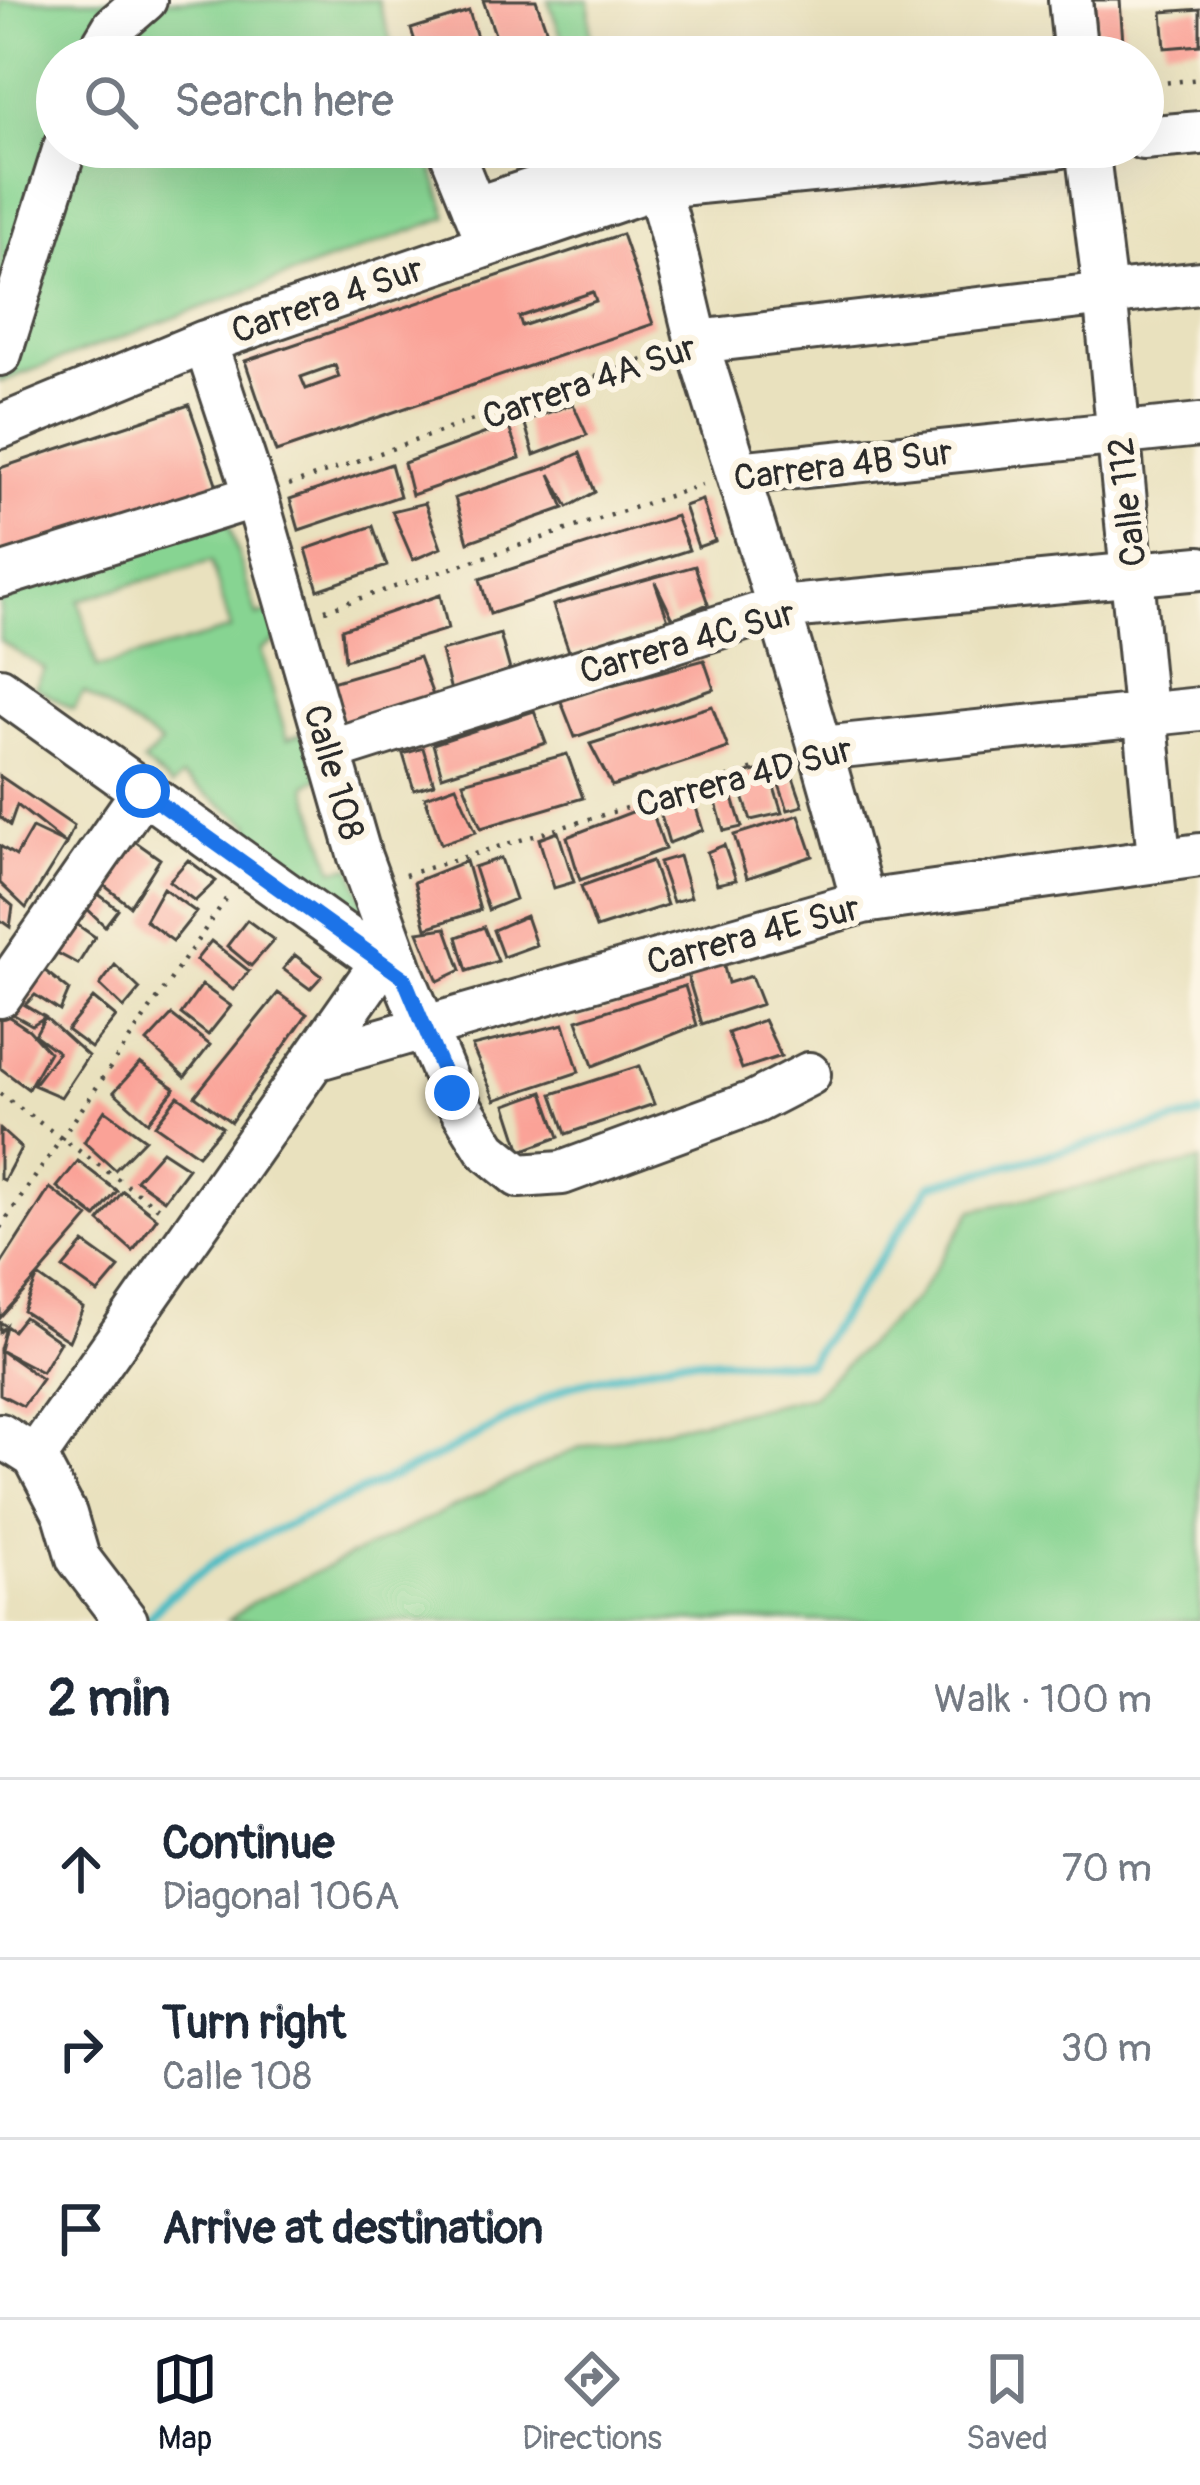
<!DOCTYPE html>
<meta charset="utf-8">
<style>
body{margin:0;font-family:Pangolin,sans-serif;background:#f2f2f3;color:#1f2937}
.stop{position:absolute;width:36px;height:36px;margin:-27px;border:9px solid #1a73e8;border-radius:50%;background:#fff}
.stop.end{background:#1a73e8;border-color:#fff;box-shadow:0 3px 12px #0008}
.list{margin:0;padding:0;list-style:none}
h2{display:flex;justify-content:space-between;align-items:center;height:156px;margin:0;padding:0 48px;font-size:51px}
h2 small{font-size:39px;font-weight:400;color:#747a83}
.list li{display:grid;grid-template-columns:78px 1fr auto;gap:36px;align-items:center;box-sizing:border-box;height:180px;padding:0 48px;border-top:3px solid #e0e1e3}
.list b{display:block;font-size:45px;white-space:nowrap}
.list p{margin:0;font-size:39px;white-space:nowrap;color:#747a83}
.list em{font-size:39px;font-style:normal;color:#747a83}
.icon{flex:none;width:66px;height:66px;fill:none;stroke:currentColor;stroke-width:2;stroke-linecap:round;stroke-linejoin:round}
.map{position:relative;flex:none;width:1200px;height:1621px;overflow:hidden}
.search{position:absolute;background:#fff;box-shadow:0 12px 48px #0002;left:36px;right:36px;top:36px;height:132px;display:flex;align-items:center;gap:30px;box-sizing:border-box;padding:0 42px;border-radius:66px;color:#747a83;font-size:45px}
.sheet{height:696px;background:#fff}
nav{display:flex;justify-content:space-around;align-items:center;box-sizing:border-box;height:168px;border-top:3px solid #e0e1e3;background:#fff;font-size:33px;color:#747a83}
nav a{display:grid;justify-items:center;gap:6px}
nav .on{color:#111827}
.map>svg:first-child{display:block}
.green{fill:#87d492;stroke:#59805e;stroke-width:3;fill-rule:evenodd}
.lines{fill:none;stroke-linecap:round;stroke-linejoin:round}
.stream{stroke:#4ebcc3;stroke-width:9}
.building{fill:#faa297;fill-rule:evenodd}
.minor-casing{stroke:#484641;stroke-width:48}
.path{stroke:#484641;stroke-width:4.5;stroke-dasharray:3 9;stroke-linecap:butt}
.minor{stroke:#fff;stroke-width:42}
.route{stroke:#1a73e8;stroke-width:15}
.labels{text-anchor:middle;stroke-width:12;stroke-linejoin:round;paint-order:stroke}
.street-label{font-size:36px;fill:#2b2b2b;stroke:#fcf5e5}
</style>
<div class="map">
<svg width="1200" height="1621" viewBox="0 0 1200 1621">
<rect width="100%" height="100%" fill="#fcf5e5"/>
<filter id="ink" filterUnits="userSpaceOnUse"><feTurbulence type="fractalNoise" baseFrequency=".00833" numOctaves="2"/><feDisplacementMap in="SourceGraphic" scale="24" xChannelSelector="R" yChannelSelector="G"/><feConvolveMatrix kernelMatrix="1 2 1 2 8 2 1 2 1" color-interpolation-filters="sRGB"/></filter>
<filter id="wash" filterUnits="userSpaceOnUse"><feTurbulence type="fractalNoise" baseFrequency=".004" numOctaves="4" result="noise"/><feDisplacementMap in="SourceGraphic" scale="48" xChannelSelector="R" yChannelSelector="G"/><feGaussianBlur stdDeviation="2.7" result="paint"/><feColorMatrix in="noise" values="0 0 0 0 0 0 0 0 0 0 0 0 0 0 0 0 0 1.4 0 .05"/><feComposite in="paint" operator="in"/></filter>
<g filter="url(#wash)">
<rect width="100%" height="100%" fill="#e9e1be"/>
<path class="green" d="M0 0H378L396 57H57V147H425L448 217 0 382Z
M548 0H589L591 57H569Z
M218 489 257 616 270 612 279 639 261 650 287 739 304 733 320 777 306 786 333 869 352 867 370 920 240 841 251 825 182 777 172 786 143 762 161 744 84 692 73 709 35 687 45 669 0 641V562ZM211 561 231 629 97 668 79 600Z
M1200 1161V1621H228L251 1603 578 1448 812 1396 916 1298 973 1210Z"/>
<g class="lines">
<path class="stream" d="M145 1621 170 1595 232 1550 441 1455 569 1386 678 1359 808 1363 931 1185 1200 1115"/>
</g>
<g id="blocks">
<path class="building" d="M483 0H536L556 57H503Z
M1093 0H1120L1124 57H1098Z
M1200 9V45L1165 48 1162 12Z
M469 11 483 57H420L411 29Z
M622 234 653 324 276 452 245 361ZM593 292 596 301 522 326 519 317ZM335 365 339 377 306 389 301 377Z
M573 404 587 435 534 455 524 421Z
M189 405 218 489 0 562V468Z
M508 425 520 458 412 495 404 463Z
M580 453 595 492 568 507 550 474 564 508 468 542 455 498 547 468Z
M391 464 400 496 299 530 290 499Z
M702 500 715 541 698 547 684 506Z
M425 503 441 548 413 560 392 511Z
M676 516 689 550 490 614 480 579Z
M373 526 387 566 318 590 306 549Z
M695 566 708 604 673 619 655 582 669 623 570 654 553 605Z
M440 595 448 629 345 660 342 629Z
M500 634 510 670 451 691 441 651Z
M419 657 434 698 344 727 328 683Z
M704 660 714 689 575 737 560 699Z
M712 706 728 748 612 786 590 744Z
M534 711 546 743 442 776 433 744Z
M423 748 434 784 414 790 403 754Z
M567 754 583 798 481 828 463 782Z
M788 763 803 806 788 810 773 768Z
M768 768 782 813 751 820 736 776Z
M0 776 74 826 66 844 17 805 10 825 0 817Z
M727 779 742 827 724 831 711 785Z
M456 786 476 832 441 844 425 797Z
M693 798 703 830 669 843 659 809Z
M650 805 665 849 580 880 567 837Z
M799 815 813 856 747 878 734 835Z
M32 828 66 844 26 908 0 883V846L16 856Z
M558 832 574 882 554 888 539 839Z
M126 835 160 859 130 906 96 879Z
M724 845 736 880 717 884 707 852Z
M679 856 691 897 673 902 659 862Z
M501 858 515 899 488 910 474 867Z
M188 860 216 881 195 901 169 881Z
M466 861 480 910 426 928 414 882Z
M652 861 667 905 596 928 581 886Z
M85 884 118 909 105 926 75 897Z
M163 888 196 912 173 941 145 920Z
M0 895 13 906 10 927 0 920Z
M526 916 536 945 503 957 493 930Z
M247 920 274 940 251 966 227 946Z
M72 921 95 937 78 964 48 948Z
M484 927 498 961 467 971 457 937Z
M446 928 461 970 438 981 418 932Z
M211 941 249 971 233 990 196 960Z
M295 955 322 976 310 989 283 969Z
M34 962 69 990 60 1011 35 995 25 1005 45 1017 32 1025 7 1011Z
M723 963 728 983 751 976 762 1004 702 1024 687 974Z
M115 965 140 989 124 1008 100 985Z
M202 985 231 1006 208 1035 181 1014Z
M685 986 697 1025 593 1066 577 1020Z
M278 993 307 1014 231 1122 195 1096Z
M93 998 116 1017 91 1048 67 1030Z
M0 1011 29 1030 49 1052 28 1089 0 1068Z
M172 1015 210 1045 185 1077 147 1042Z
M45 1017 88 1056 61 1097 33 1085 58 1052 35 1035Z
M764 1020 781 1056 742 1069 728 1033Z
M564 1024 579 1072 495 1100 472 1046Z
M140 1063 175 1088 148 1122 114 1092Z
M639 1066 654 1104 566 1134 552 1094Z
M543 1092 559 1137 521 1151 506 1105Z
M178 1096 222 1127 198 1155 155 1125Z
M105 1110 145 1139 115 1170 84 1142Z
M0 1129 21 1148 4 1180 0 1178Z
M162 1151 188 1168 164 1200 136 1180Z
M78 1161 117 1191 96 1217 57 1187Z
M50 1188 89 1217 38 1276 83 1308 69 1341 23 1311 38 1276 0 1318V1266Z
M123 1191 157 1218 133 1251 99 1221Z
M84 1243 119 1268 98 1293 63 1268Z
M24 1317 60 1342 42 1372 0 1350 6 1326 0 1332V1322L6 1326 13 1331Z
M0 1350 42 1379 23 1406 0 1394Z"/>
</g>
</g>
<g filter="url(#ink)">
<use href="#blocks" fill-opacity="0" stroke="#484641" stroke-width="3"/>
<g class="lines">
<g class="minor-casing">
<path id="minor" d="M1070 0 1076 57
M96 57 114 27 145 0
M1143 138 1200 133
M647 147 644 153C673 217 681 288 701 356 757 537 814 718 863 902
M1087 147 1105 292 1159 858
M453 156 485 235
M474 209 644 153
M205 342 256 496 360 857 404 978 452 1093 487 1150 519 1176 562 1173 755 1102 809 1074
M697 342 1200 283
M0 354 65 147
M0 427 205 342 659 186 1057 147
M738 473 1200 425
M0 576 256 496
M0 689 404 978
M822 748 1200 709
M329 751 779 608 1200 568
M0 996 143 791
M315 1059 863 902 1200 855
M0 1435 35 1457 65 1514 78 1558 126 1621
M35 1457 382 962"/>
</g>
<path class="path" d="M1143 85 1200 79
M289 485 663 353
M325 610 702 485
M405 875 784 760
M0 1094 164 1212
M0 1228 228 896"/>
<use href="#minor" class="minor"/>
</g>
</g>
<g class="lines" filter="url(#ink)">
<path class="route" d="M143 791 404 978 452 1093"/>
</g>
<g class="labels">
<g class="street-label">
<text transform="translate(327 299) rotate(-19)" y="13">Carrera 4 Sur</text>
<text transform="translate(589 381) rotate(-19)" y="13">Carrera 4A Sur</text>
<text transform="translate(843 464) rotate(-7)" y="13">Carrera 4B Sur</text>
<text transform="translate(1126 502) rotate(-96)" y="13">Calle 112</text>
<text transform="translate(687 641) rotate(-16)" y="13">Carrera 4C Sur</text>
<text transform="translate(335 772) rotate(74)" y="13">Calle 108</text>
<text transform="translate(744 776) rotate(-15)" y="13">Carrera 4D Sur</text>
<text transform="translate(753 934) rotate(-15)" y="13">Carrera 4E Sur</text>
</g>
</g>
</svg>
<div class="stop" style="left:143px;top:791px"></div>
<div class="stop end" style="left:452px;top:1093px"></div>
<div class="search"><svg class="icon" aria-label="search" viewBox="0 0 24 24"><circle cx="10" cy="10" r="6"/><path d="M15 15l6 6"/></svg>Search here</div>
</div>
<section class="sheet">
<h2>2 min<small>Walk · 100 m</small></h2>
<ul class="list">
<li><svg class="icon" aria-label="ahead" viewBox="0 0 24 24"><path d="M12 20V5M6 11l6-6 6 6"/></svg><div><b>Continue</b><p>Diagonal 106A</p></div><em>70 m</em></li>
<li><svg class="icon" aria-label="right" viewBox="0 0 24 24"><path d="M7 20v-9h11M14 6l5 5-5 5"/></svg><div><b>Turn right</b><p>Calle 108</p></div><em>30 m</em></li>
<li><svg class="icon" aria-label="arrive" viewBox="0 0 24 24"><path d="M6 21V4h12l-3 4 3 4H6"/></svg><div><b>Arrive at destination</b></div></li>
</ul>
</section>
<nav>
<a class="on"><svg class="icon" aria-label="map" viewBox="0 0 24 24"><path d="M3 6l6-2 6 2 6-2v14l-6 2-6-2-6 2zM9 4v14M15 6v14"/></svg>Map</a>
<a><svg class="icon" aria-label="directions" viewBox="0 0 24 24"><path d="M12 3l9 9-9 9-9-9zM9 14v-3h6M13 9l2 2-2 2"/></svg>Directions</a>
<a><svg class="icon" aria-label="saved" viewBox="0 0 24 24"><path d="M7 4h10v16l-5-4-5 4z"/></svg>Saved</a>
</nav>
